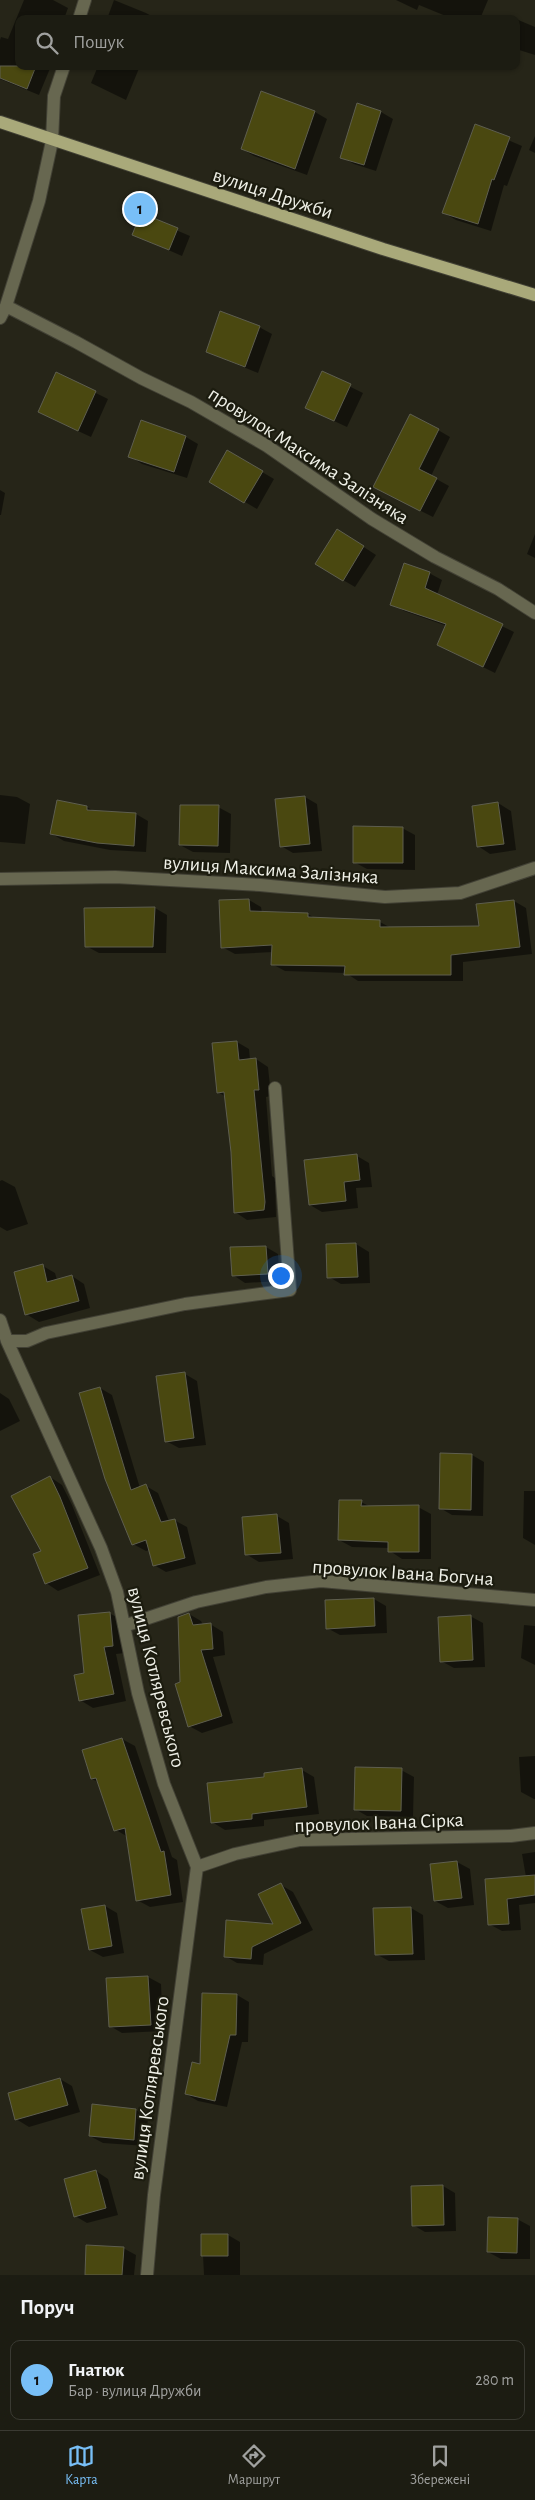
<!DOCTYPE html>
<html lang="uk">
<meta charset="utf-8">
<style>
body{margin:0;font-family:"Alegreya Sans",sans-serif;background:#25251b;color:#f1f3f6}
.you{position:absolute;left:280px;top:1275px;width:18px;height:18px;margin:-12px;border:4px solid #fff;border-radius:50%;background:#1a73e8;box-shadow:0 0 0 8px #1a73e833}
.badge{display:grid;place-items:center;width:32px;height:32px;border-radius:50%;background:#78bff7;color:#111;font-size:16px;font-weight:700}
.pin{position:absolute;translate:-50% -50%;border:2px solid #fff;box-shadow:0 1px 5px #0006}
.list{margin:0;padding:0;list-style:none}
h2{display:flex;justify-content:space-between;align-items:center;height:65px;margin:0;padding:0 20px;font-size:21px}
h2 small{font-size:16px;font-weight:400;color:#a0a19f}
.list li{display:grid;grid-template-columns:32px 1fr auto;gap:15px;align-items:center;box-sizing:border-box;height:80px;margin:0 10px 10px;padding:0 10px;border:1px solid #3a3a32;border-radius:10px}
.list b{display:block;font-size:19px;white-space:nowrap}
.list p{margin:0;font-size:16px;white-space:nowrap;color:#a0a19f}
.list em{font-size:16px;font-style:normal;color:#a0a19f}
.icon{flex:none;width:28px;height:28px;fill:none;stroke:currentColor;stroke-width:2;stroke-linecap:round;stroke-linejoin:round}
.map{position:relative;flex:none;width:535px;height:2275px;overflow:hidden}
.search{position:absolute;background:#1c1c12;box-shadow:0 1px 4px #0004;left:15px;right:15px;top:15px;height:55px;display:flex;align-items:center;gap:12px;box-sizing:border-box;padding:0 18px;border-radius:10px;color:#a0a19f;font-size:19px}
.sheet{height:155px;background:#1c1c12}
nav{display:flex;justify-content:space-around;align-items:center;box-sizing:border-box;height:70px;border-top:1px solid #3a3a32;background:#1c1c12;font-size:14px;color:#a0a19f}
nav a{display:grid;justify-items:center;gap:2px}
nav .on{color:#78bff7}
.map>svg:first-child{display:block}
.shadow{fill:#0007;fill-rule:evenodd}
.building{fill:#4a4810;stroke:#5e5e4f}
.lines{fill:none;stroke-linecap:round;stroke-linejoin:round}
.minor-casing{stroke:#424135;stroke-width:14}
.primary-casing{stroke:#424135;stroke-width:14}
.minor{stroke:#676750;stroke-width:12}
.primary{stroke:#a9a97a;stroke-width:12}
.labels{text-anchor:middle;stroke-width:4.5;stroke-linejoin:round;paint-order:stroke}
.street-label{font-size:20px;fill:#eff0e7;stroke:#1c1c0f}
</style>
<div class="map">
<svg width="535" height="2275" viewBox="0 0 535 2275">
<rect width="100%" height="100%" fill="#262518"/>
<path class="shadow" d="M24 0H53L68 8 64 19H19V66H51L39 95 0 79V40L1 37 8 39Z
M114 0 146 13 157 19H107Z
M396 0H488L480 19H453L419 5 417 10Z
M516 19 535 27V55L516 49Z
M98 66H140L126 100 91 83Z
M262 93 315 112 327 119 307 175 254 156 242 149Z
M381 112 393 119 376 171 354 164 341 157Z
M476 126 522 146 507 186 504 185 491 231 456 220 444 213Z
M535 136V153L529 150Z
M141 215 190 236 182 256 134 235Z
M259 327 272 334 258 373 207 352Z
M322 373 363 393 347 427 319 414Z
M57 374 108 399 91 437 52 419Z
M142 422 186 437 198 444 187 478 142 464 130 456Z
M438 430 450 437 431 476 449 486 433 517 387 494Z
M228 452 274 479 257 509 210 481Z
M0 490 5 493 1 515H0Z
M535 534V558L527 554Z
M350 538 376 555 355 587 343 580Z
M429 573 442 580 437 595 514 632 495 673 438 645 447 626 404 611 392 604Z
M0 795 17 797 30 804 25 844 0 842Z
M305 797 317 804 322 851 293 853 281 846Z
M498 803 511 811 516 850 490 854 478 846 473 807Z
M87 807 95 812 136 814 148 821 146 852 110 850 64 841 52 834Z
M218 807 231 814 230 853 193 852 180 845Z
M402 828 415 835V870L367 869 354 862Z
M249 900 261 907 262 913 308 914 316 919 380 922 391 928H480L514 901 526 908 532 954 463 962V981H358L346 973 285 971 272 964 273 952 235 954 222 947Z
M155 908 167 915 166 953H99L86 946Z
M237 1042 249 1049 250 1060 256 1059 268 1067 271 1096 266 1097 272 1176 275 1178 276 1217 247 1220 235 1212 232 1151 226 1097 218 1092Z
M357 1156 369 1163 372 1187 356 1188 358 1208 322 1212 310 1205Z
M2 1180 15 1187 28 1224 7 1231 0 1227V1181Z
M356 1244 369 1252 370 1283 341 1284 329 1277 328 1245Z
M266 1247 278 1254 280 1281 245 1283 233 1275Z
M43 1266 55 1273 57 1280 72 1276 84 1284 90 1308 39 1322 26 1314Z
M185 1374 197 1381 206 1445 179 1448 166 1441Z
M100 1388 112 1395 140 1488 146 1486 158 1493 169 1521 174 1520 187 1527 196 1564 166 1572 154 1565 150 1550 146 1551 133 1544ZM137 1514 148 1543 146 1544Z
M0 1393 9 1399 20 1421 0 1431Z
M472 1455 484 1462 483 1516 452 1515 440 1508Z
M50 1477 62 1485 72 1505 100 1575 58 1591 46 1583 42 1551Z
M524 1491H535V1545L523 1538Z
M361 1502 371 1507H418L431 1514V1559H402L390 1551V1548L352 1547 339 1540Z
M277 1516 289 1523 293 1559 259 1562 246 1554Z
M374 1599 386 1606 387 1633 340 1635 327 1628Z
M109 1613 122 1620 125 1653 116 1654 126 1701 93 1708 80 1700 86 1674Z
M189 1614 201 1621 203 1625 210 1624 223 1632 225 1655 213 1657 233 1723 202 1733 189 1726 181 1683Z
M470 1616 483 1623 485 1667 454 1668 441 1661Z
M524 1625 535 1626V1665L521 1658Z
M122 1739 135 1746 172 1857 177 1860 183 1902 150 1907 137 1900 128 1837 116 1830 98 1782 92 1779Z
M535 1756V1799H534L521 1792 519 1757Z
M302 1770 314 1777 319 1814 264 1820V1826L225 1830 212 1822 265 1779Z
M401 1770 414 1777 413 1817 367 1816 355 1809Z
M535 1852V1903L519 1905 521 1930 502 1931 489 1924 487 1880 526 1877 522 1854Z
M457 1862 470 1869 474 1905 448 1908 435 1901Z
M281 1885 293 1892 313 1930 264 1954 263 1965 237 1963 225 1956 275 1925Z
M105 1906 117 1913 124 1953 103 1957 90 1950Z
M411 1908 423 1915 425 1960 389 1961 376 1954Z
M148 1977 161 1984 163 2031 122 2033 110 2026 107 1979Z
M237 1995 249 2002 248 2042H242L227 2107 198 2101 186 2094Z
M60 2079 72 2086 80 2112 29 2127 16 2119Z
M136 2110 148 2117 146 2146 103 2143 90 2136Z
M96 2171 108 2179 118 2215 87 2223 75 2216Z
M443 2186 455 2193 456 2231 425 2232 413 2225Z
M517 2219 530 2226V2259H501L488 2252Z
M228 2235 240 2242V2275H204L202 2236Z
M123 2248 136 2255 134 2275H86Z"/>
<path class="building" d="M0 66H36L27 89 0 78Z
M261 91 315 111 295 169 241 149Z
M357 103 381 111 364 165 340 158Z
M475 124 510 137 494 180 492 179 478 224 442 213Z
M141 213 178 228 169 250 132 235Z
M220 311 260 326 245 367 206 352Z
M322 371 351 384 334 421 305 408Z
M56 372 96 391 78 431 38 412Z
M410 414 439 429 419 469 437 478 420 511 373 487Z
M141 420 186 436 174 472 128 457Z
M227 450 263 471 244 503 209 482Z
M337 529 364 546 343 581 315 564Z
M404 563 430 572 425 588 503 624 483 667 437 645 446 624 390 605Z
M305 796 310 844 280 847 275 799Z
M57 800 87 806V810L136 813 134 846 97 843 50 834Z
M498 802 504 844 477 847 472 806Z
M180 805H219L218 846 179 845Z
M353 826 403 827V863H353Z
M249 899 250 911 308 913V917L380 920V927L479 926 476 904 514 900 520 947 451 955V975H344L345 966 271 965 272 945 221 948 219 900Z
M155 907 153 947H85L84 908Z
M237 1041 239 1060 256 1058 259 1090H254L265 1202 264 1210 234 1213 231 1152 224 1092 217 1093 212 1043Z
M357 1154 360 1180 344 1182 346 1201 309 1205 304 1160Z
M356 1243 358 1277 327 1278 326 1244Z
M266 1246 268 1274 232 1276 230 1247Z
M43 1264 47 1282 72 1275 79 1301 25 1315 14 1272Z
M185 1372 194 1438 165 1442 156 1376Z
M100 1387 131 1490 146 1484 161 1522 175 1519 185 1558 153 1566 146 1540 132 1545 105 1479 79 1393Z
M440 1453 472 1454 471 1510 439 1509Z
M50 1476 60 1497 88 1568 45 1584 33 1554 41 1551 11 1496Z
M339 1500H362L361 1506 419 1505V1552H388V1542L338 1540Z
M277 1514 281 1553 245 1555 242 1517Z
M374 1598 375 1626 326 1629 325 1600Z
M110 1612 113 1646 104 1647 114 1694 79 1701 74 1675 84 1673 78 1615Z
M189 1613 193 1625 211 1623 213 1649 201 1650 222 1716 188 1727 175 1684 180 1682 178 1617Z
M471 1615 473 1660 440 1662 438 1617Z
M122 1738 161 1852 164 1851 171 1895 136 1901 125 1828 114 1831 96 1778 91 1779 82 1750Z
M355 1767 402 1768 401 1811 354 1810Z
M302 1768 307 1807 252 1814V1819L211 1823 207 1783 264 1777V1773Z
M457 1861 462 1898 434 1901 430 1864Z
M535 1875V1895L507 1899 509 1924 488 1925 485 1879Z
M281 1883 301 1923 252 1947 251 1959 224 1957 226 1920 273 1924 258 1894Z
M105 1905 112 1946 89 1950 81 1909Z
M411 1907 413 1954 375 1955 373 1908Z
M148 1976 151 2025 109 2027 106 1978Z
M202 1993 237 1994 236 2035H230L215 2101 185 2094 192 2062 200 2064Z
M60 2078 68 2105 15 2120 8 2093Z
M92 2104 136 2109 134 2140 89 2136Z
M96 2170 106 2208 74 2217 64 2179Z
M443 2185 444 2225 412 2226 411 2186Z
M488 2217 518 2218 517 2253 487 2252Z
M201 2234H228V2256H201Z
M86 2245 124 2247 122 2275H85Z"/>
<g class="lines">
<g class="minor-casing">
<path id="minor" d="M79 19 85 0
M6 306 76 342 141 378 191 402 267 446 372 519 435 557 498 589 535 613
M0 318 6 306 39 201 52 141 54 96 64 66
M0 879 115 877 260 885 385 897 460 893 535 868
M0 1320 7 1341 101 1548 117 1592 138 1693 164 1784 197 1867 154 2195 147 2275
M7 1341H27L46 1333 185 1304 290 1290 275 1088
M124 1626 196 1602 266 1587 321 1581 535 1600
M197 1867 235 1854 300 1840 511 1836 535 1833"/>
</g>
<g class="primary-casing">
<path id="primary" d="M0 122 383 249 535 295"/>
</g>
<use href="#minor" class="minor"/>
<use href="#primary" class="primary"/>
</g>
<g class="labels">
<g class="street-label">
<text transform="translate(273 193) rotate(18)" y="7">вулиця Дружби</text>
<text transform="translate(309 455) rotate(33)" y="7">провулок Максима Залізняка</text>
<text transform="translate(271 869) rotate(4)" y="7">вулиця Максима Залізняка</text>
<text transform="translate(403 1572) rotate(4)" y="7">провулок Івана Богуна</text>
<text transform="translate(157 1677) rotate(76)" y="7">вулиця Котляревського</text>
<text transform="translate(379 1822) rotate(-2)" y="7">провулок Івана Сірка</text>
<text transform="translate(149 2088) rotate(-82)" y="7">вулиця Котляревського</text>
</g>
</g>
</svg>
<div class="you"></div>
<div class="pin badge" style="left:140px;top:209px">1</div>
<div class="search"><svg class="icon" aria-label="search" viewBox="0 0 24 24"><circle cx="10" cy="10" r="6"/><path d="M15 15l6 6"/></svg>Пошук</div>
</div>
<section class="sheet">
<h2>Поруч<small></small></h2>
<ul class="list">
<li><span class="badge">1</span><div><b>Гнатюк</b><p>Бар · вулиця Дружби</p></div><em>280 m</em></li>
</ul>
</section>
<nav>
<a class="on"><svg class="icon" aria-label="map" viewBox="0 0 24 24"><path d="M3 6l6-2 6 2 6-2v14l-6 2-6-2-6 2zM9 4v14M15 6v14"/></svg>Карта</a>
<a><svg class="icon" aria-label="directions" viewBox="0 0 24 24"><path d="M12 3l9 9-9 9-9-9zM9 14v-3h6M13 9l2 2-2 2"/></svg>Маршрут</a>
<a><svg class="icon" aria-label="saved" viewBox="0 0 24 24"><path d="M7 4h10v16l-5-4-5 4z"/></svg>Збережені</a>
</nav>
